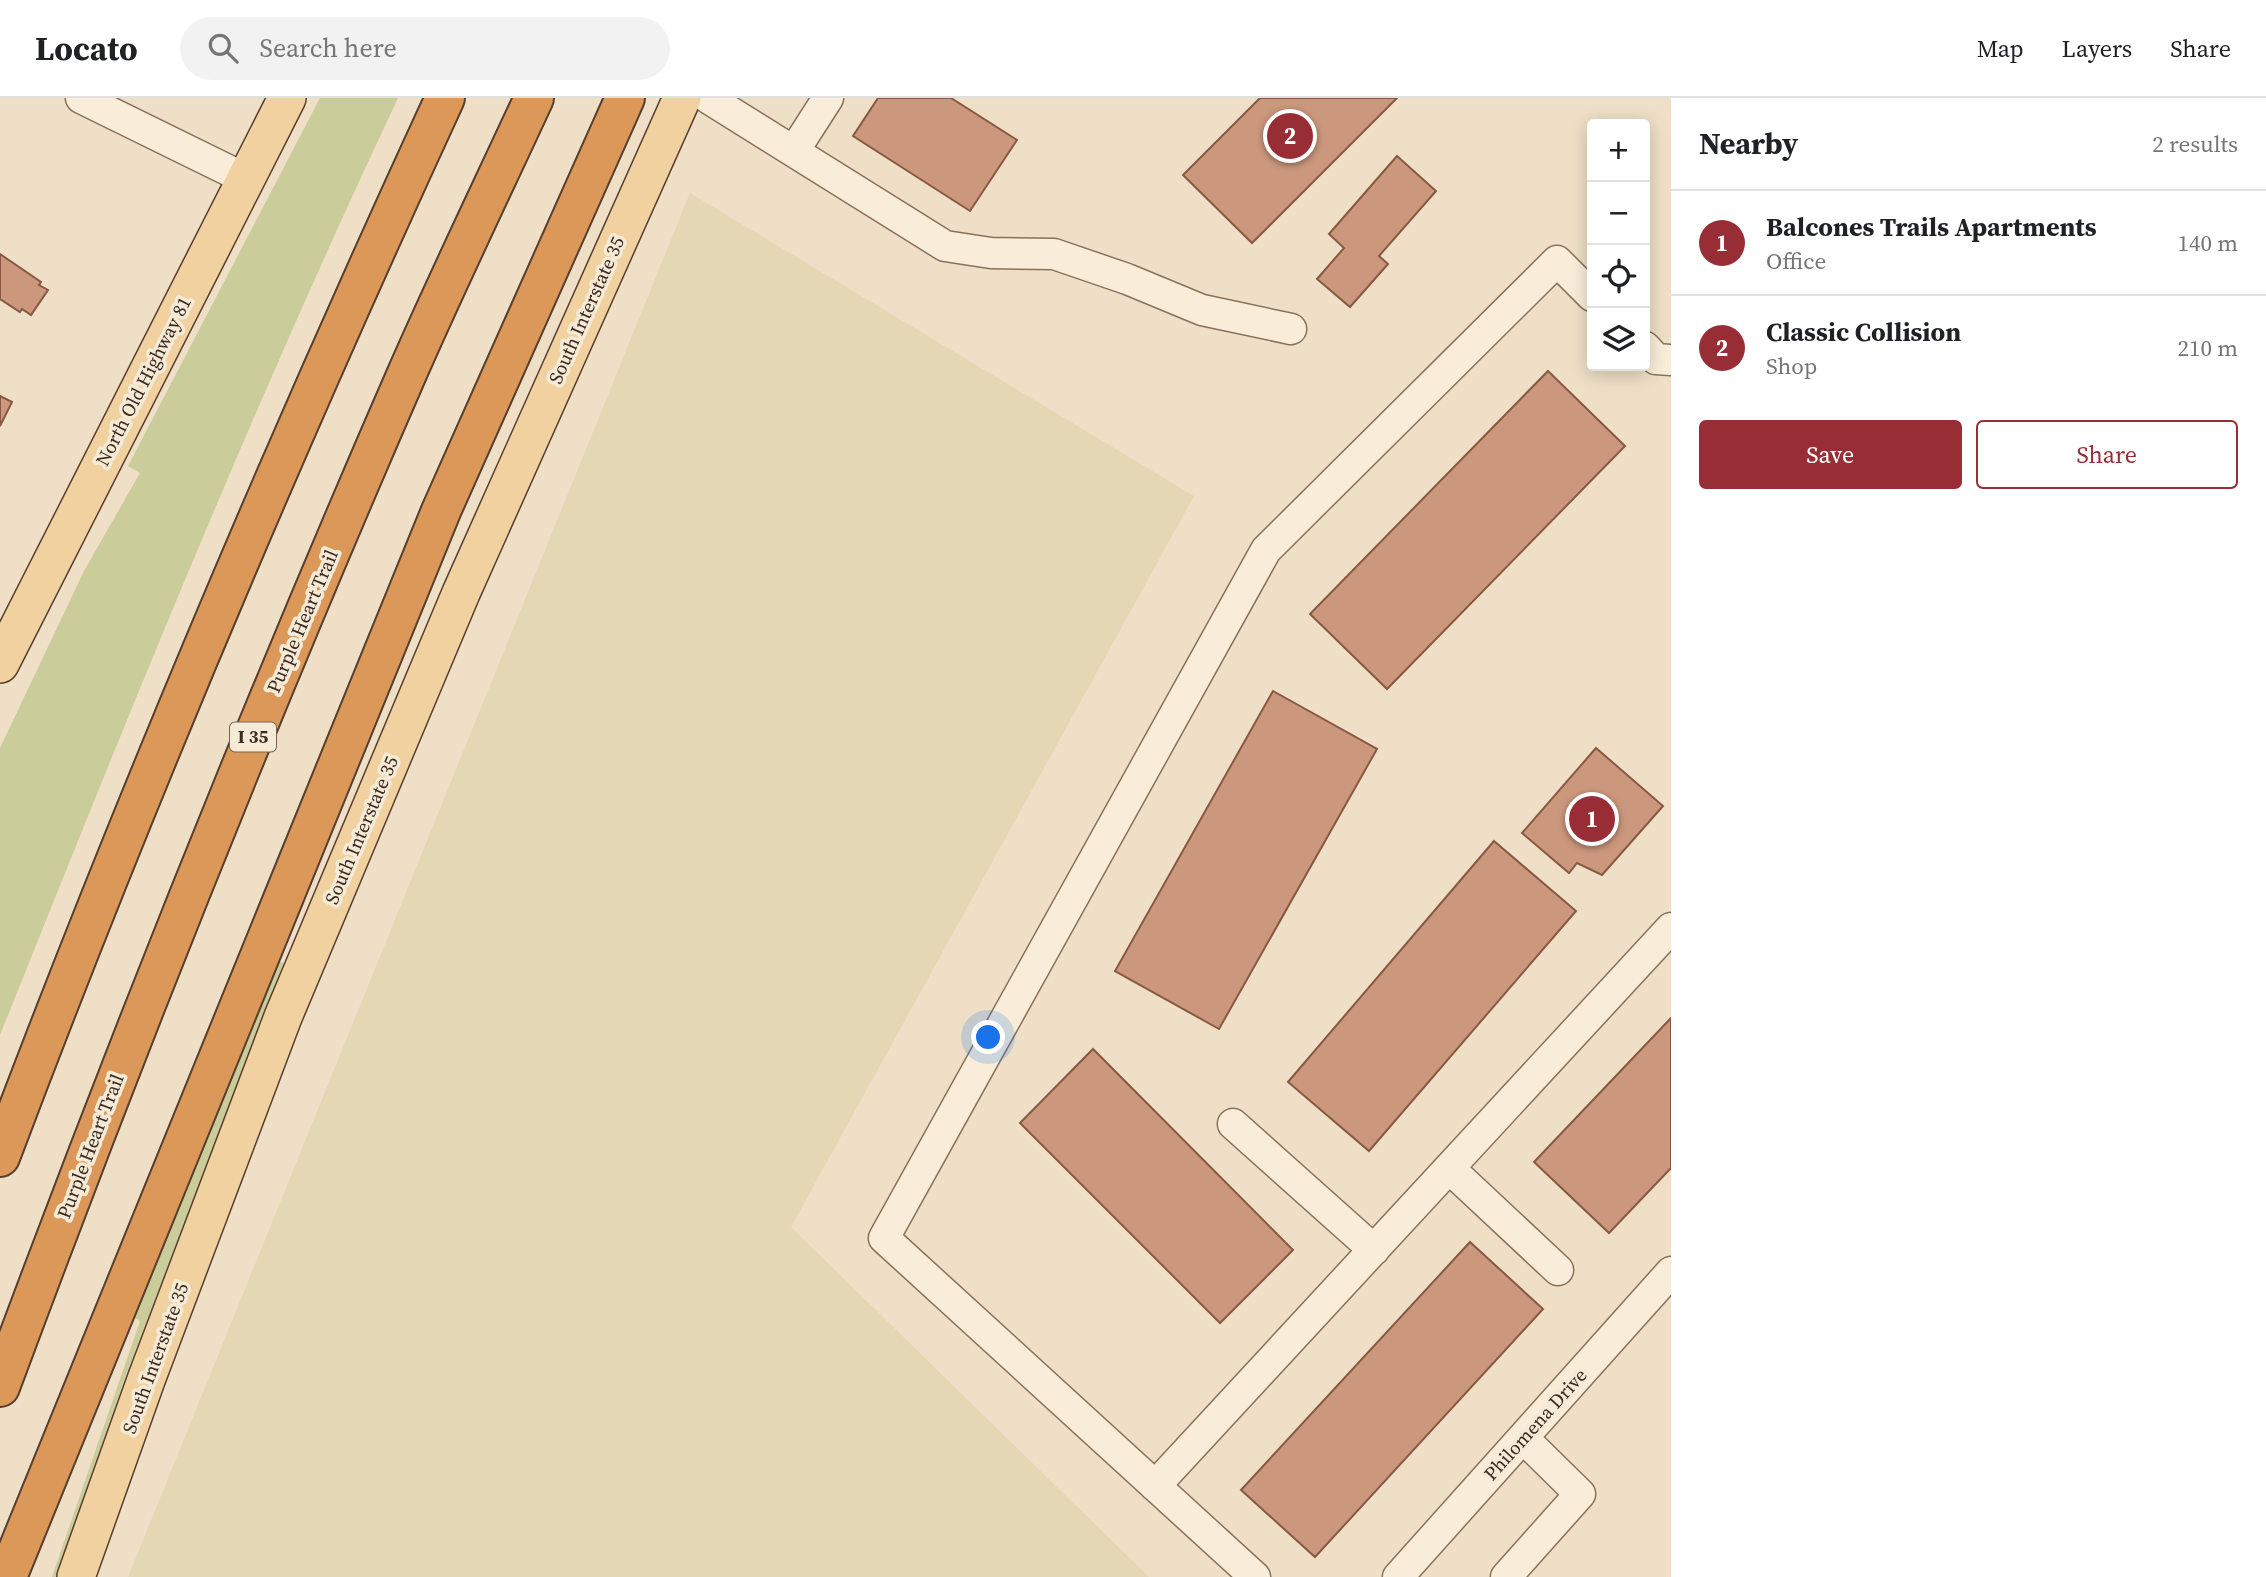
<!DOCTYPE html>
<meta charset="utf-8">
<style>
body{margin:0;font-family:"Source Serif 4",serif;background:#f2f2f2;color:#202124}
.controls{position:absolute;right:21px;top:21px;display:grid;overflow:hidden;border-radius:7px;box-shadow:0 4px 18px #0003}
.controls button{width:63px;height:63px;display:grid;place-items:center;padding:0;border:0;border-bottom:2px solid #e0e0e0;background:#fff;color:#202124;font:35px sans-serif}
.you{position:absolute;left:989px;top:940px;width:24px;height:24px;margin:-18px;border:5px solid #fff;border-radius:50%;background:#1a73e8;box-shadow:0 0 0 10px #1a73e833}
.badge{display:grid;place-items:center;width:46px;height:46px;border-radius:50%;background:#982d36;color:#fff;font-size:23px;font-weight:700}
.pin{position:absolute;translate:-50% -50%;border:4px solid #fff;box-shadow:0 2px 7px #0006}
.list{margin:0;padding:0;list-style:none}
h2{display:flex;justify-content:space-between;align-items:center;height:91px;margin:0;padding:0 28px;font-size:30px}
h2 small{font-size:23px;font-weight:400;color:#757577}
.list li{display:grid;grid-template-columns:46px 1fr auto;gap:21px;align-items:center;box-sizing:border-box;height:105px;padding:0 28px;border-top:2px solid #e0e0e0}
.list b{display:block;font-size:26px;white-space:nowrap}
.list p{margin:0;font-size:23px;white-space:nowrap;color:#757577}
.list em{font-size:23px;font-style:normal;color:#757577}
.actions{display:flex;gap:14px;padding:21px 28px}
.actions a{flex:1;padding:16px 0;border:2px solid #982d36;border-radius:7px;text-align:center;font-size:24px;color:#982d36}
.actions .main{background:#982d36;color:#fff}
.icon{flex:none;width:38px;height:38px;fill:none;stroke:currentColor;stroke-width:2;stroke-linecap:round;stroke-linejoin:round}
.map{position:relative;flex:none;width:1671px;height:1479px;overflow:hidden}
header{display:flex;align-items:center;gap:42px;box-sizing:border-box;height:98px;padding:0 35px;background:#fff;border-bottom:2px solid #e0e0e0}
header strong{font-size:33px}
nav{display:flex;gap:38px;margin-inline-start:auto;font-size:24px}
.search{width:490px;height:63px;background:#f2f2f2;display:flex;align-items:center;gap:18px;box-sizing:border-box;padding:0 24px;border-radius:38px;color:#757577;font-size:26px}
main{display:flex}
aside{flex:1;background:#fff}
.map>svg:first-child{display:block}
.farmland{fill:#e4d8b4}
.green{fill:#cacc9a}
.building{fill:#cc987d;stroke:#885842;stroke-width:2}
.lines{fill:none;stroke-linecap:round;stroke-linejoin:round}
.minor-casing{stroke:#89715c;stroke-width:33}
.major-casing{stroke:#573f30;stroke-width:40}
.highway-casing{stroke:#573f30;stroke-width:42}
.minor{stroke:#f9edda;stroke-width:30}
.major{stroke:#f0d19f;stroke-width:37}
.highway{stroke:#db9859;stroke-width:38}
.labels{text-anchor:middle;stroke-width:7;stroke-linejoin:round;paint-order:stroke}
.shield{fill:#f5ead6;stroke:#726457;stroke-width:2}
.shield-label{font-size:18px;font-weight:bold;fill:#3a2a20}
.street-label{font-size:19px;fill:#3a2a20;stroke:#f5ead6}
</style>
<header>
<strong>Locato</strong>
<div class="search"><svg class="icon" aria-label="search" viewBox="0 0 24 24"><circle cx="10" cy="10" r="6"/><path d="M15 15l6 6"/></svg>Search here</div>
<nav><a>Map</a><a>Layers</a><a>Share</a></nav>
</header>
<main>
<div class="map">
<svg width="1671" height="1479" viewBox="0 0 1671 1479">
<rect width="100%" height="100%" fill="#eedfc6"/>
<path class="farmland" d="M690 95 1194 398 791 1129 1149 1479H128Z"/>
<path class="green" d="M320 0H398C253 307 126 622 0 937V650L84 473 140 375 128 368Z
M276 862 284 865 125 1280 56 1479H52L140 1223 131 1217Z"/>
<path class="building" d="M878 0H951L1017 42 970 113 853 38Z
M1260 0H1397L1252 145 1183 77Z
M1397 58 1436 93 1379 158 1388 166 1350 209 1317 181 1344 150 1329 136Z
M0 156 41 184 39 187 48 192 31 217 22 211 20 214 0 201Z
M1548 273 1625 348 1387 591 1310 516Z
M0 298 12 304 0 328Z
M1273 593 1377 651 1219 931 1115 873Z
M1596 650 1663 708 1602 777 1577 765 1569 775 1522 735Z
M1494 743 1576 813 1369 1053 1288 984Z
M1671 920V1070L1609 1135 1534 1064Z
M1093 951 1293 1152 1220 1225 1020 1025Z
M1470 1144 1543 1211 1315 1459 1241 1392Z"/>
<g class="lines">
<g class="minor-casing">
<path id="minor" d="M81 0 246 81
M708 0 945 148 991 155 1054 156 1127 181 1202 212 1291 231
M794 53 828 0
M1645 249 1656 261 1671 262
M1233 1026 1374 1152
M1449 1070 1558 1172
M1155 1388 1671 830
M1255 1479 884 1140 1266 452 1557 163 1592 198
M1398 1479 1671 1174
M1506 1479 1580 1396 1523 1340"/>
</g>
<g class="major-casing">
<path id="major" d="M0 566 287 0
M76 1479 146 1282 283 919 461 495 682 0"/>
</g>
<g class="highway-casing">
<path id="highway" d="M0 1059C135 701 285 347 445 0
M0 1289C126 949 260 613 405 280 446 186 491 93 534 0
M7 1479 441 413 625 0"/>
</g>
<use href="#minor" class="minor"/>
<use href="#major" class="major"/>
<use href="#highway" class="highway"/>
</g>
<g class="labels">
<rect class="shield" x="230" y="624.5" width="46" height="29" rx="5"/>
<g class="shield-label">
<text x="253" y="645">I 35</text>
</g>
<g class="street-label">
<text transform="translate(586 212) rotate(-66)" y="7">South Interstate 35</text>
<text transform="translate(143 283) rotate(-63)" y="7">North Old Highway 81</text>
<text transform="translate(302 523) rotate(-67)" y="7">Purple Heart Trail</text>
<text transform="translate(361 732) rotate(-67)" y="7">South Interstate 35</text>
<text transform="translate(90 1048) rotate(-69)" y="7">Purple Heart Trail</text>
<text transform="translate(155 1260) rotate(-70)" y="7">South Interstate 35</text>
<text transform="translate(1535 1326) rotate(-48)" y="7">Philomena Drive</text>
</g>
</g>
</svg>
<div class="controls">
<button>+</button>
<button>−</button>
<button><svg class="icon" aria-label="locate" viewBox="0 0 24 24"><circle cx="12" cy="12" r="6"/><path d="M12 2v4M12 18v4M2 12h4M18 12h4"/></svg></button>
<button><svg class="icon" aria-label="layers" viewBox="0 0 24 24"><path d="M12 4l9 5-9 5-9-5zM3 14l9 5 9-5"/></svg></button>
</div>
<div class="you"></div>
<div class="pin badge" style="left:1592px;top:721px">1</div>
<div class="pin badge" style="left:1290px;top:38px">2</div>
</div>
<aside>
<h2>Nearby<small>2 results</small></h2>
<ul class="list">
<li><span class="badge">1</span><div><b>Balcones Trails Apartments</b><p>Office</p></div><em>140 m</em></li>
<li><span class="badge">2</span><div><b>Classic Collision</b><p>Shop</p></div><em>210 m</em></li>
</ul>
<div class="actions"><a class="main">Save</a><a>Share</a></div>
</aside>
</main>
